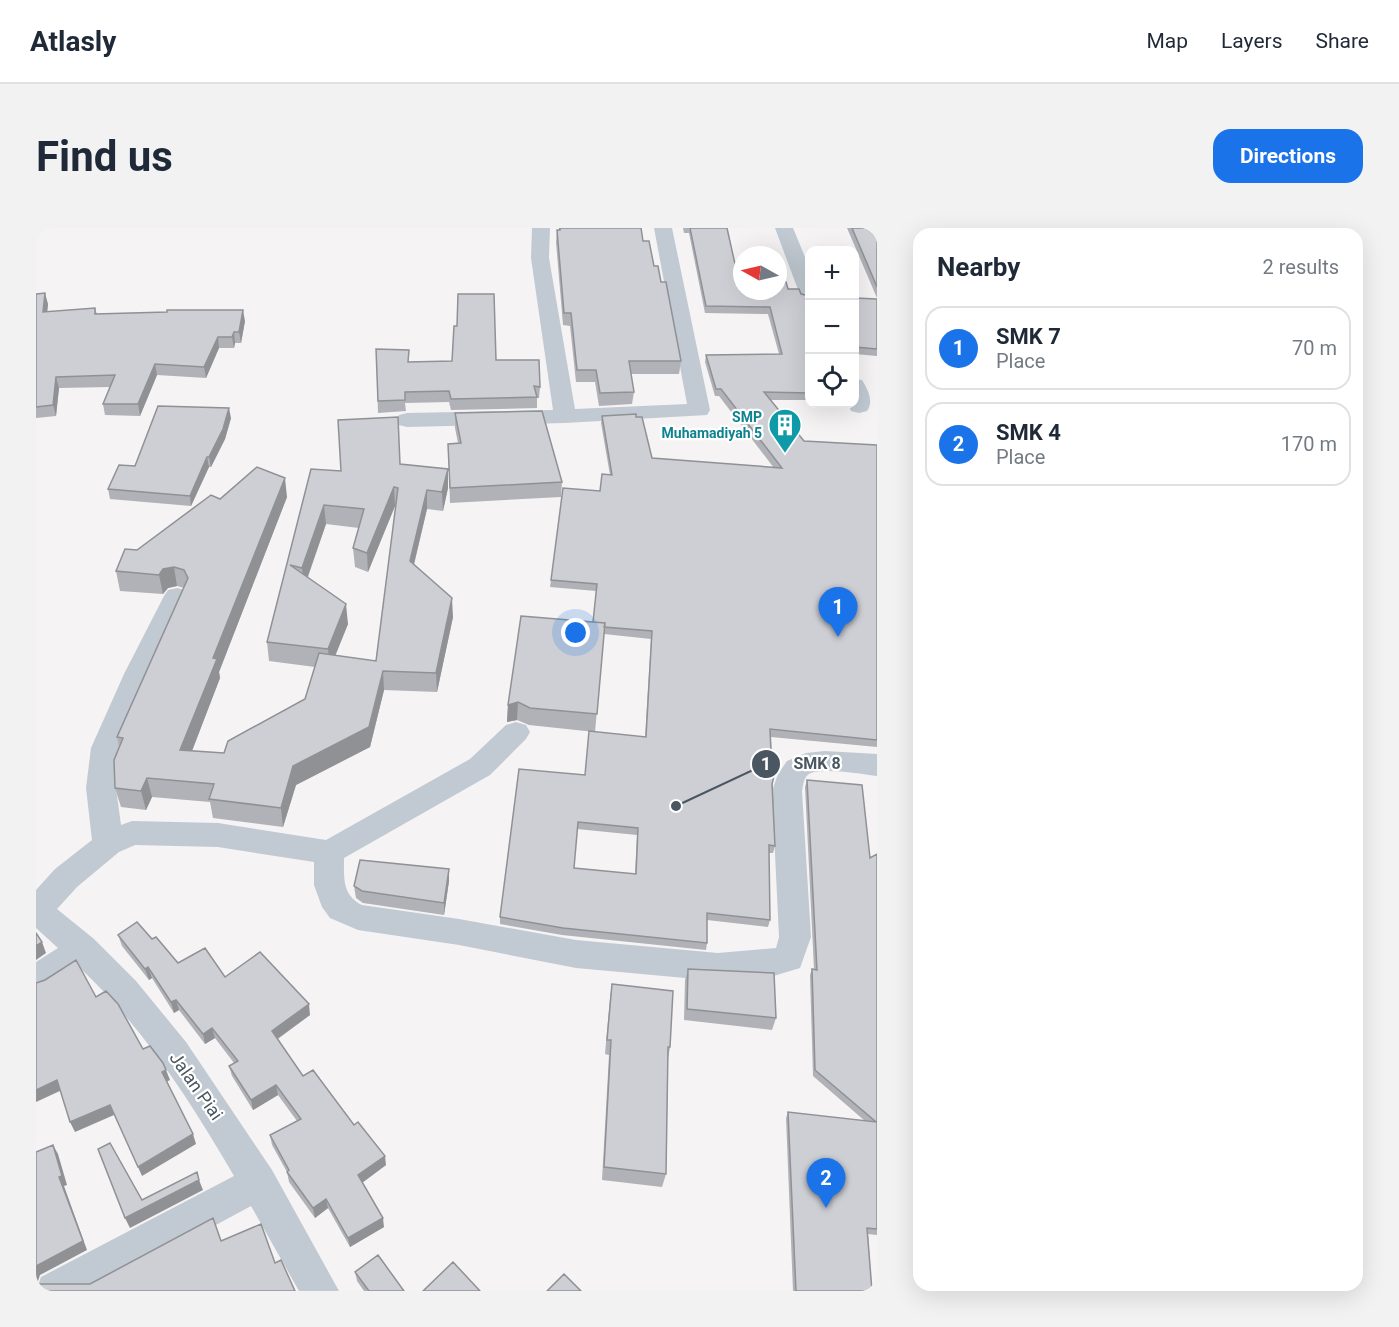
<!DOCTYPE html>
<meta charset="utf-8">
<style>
body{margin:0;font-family:Roboto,sans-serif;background:#f2f2f3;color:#1f2937}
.controls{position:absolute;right:18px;top:18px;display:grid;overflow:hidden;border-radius:12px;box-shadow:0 6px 24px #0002}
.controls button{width:54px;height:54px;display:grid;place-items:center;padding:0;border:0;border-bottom:2px solid #e0e1e3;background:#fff;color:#1f2937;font:30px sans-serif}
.compass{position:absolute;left:697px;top:18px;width:54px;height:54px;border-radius:50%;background:#fff;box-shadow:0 6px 24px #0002;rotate:278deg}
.you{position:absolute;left:540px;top:405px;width:21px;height:21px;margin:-15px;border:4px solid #fff;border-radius:50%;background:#1a73e8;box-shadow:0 0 0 9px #1a73e833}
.badge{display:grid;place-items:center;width:39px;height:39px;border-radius:50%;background:#1a73e8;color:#fff;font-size:20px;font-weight:700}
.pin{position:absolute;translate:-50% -50px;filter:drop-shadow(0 2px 3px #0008)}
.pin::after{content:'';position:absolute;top:32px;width:21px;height:18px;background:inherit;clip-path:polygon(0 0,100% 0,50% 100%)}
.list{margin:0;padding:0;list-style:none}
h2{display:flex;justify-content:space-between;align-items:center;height:78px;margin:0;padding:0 24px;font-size:26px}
h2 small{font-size:20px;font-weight:400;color:#747a83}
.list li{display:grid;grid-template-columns:39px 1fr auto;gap:18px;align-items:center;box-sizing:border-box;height:84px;margin:0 12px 12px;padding:0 12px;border:2px solid #e0e1e3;border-radius:18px}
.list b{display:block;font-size:22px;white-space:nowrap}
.list p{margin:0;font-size:20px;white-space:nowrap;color:#747a83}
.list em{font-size:20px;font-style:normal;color:#747a83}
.icon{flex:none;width:33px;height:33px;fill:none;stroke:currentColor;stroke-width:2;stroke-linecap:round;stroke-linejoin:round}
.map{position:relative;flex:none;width:841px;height:1063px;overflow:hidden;border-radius:18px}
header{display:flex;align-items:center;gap:36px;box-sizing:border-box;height:84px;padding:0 30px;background:#fff;border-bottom:2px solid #e0e1e3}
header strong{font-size:28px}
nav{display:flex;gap:33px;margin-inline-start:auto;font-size:21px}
.intro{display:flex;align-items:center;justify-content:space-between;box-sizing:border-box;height:144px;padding:0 36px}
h1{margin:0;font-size:42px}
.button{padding:15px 27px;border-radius:18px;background:#1a73e8;color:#fff;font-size:21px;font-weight:700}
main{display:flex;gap:36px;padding:0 36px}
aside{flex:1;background:#fff;border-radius:18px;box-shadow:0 6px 24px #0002}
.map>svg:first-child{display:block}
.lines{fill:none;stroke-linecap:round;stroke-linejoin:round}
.minor{fill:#c1cad2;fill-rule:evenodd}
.wall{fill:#b0b2b7;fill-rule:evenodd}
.shaded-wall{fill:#909195}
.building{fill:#cdcfd5;stroke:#909195;stroke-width:1.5;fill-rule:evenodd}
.labels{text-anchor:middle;stroke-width:4.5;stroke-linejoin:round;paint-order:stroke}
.far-culture-label{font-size:14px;font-weight:bold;fill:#0d838f;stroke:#fff;text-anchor:end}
.near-street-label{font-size:18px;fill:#4a5661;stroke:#fff}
.leader{fill:none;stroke:#4a5661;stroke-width:2}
.callout-dot{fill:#4a5661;stroke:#fff;stroke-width:2}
.mark-label{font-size:18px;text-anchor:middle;font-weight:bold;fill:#fff}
.callout-label{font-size:16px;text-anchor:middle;font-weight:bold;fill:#4a5661;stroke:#fff;stroke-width:4.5;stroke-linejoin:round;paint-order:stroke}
</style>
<header>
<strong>Atlasly</strong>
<nav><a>Map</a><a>Layers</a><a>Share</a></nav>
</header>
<div class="intro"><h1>Find us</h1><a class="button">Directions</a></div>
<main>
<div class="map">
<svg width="841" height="1063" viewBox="0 0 841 1063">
<rect width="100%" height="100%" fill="#f5f3f3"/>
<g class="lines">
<path class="minor" d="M496 0H514L513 30 539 181 651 176 618 0H636L674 182 671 187 529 195 371 199 363 197 360 192 363 187 371 185 517 182 495 30Z
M739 0H757L774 41V73L767 71 764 67Z
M818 151 826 152C832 162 838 173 831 183L823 185 815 183 812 176H818Z
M141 360 150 362 154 368 114 446 83 520 80 560 85 597 96 593 182 595 290 612 434 531 470 497 480 494 490 497 494 504 490 511 454 547 308 630C308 650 306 667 326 677L423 691 540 712 682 725 740 720 743 709 736 563 742 546 751 533 770 525 789 523 841 526V548C826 546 786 539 773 546 768 549 767 557 766 563L775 709 764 740 731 750 682 753 540 740 423 717 322 702 294 690 286 679 278 657V634L182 619 99 617 83 624 41 659 21 681 58 711 100 753 150 814 236 942 303 1063H263L215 978 58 1063H0L5 1049 198 948C155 874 107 799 44 740L12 761 0 765V734L22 720 0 700V662L19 641 56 612 50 560 55 520 88 446 128 368 132 362Z"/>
</g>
<path class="wall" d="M523 0H605L607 13 625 54 645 133 643 146H595L598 164 596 176 563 178 559 154H540L534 98 527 97 520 14 521 2H523Z
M647 0H691L703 54 752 61 774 68V123H773L774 126V172H734L768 213 841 217V519L735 509 739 618 737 625H733L734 692 732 699 671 692V715L670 722 526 707 464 696V689L549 547 609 509 615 411 568 406 559 504 493 497 481 492 471 494 472 477 557 394 560 363 514 359 515 352 574 247 565 195 566 188 600 189 616 230 738 240 683 168H679L669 134 670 127 743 126 732 86 669 85 653 5H648ZM541 601 601 607 599 646 538 640Z
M811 0H841V70Z
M0 66 12 76 11 84 59 80 61 86 209 93 205 115H199L198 120H183L170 150 121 147 104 188 69 187 67 176 74 159 23 160 20 188 0 190Z
M819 70 841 71V128L819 126Z
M340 121 374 134 460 132 504 159 503 170H501V180L415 182 413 174 369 175 370 183 342 185Z
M419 185 526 254 525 269 414 275 412 216 422 215 419 200Z
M195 190 189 211 175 239H173L155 278 74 271 72 261 99 238Z
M364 236 412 260 407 283 391 281 378 337 417 389 401 464 348 462 334 519 260 557 247 599 177 590 174 574 116 569 110 582 85 579 79 560 83 519 81 509 148 360 141 358 132 360 127 366 84 363 80 343 101 322 184 271 251 269 183 444 184 450 156 523 188 525 269 471 279 439 233 433 231 414 275 241 305 243ZM359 278H360L340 433 299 427 312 396 272 349 290 296 323 300 317 320 319 339 332 344Z
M771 552 834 630 841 626V1007L832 1006 836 1063H757L750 890 752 884 829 893 777 848 774 747 776 741H778L769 559Z
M413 641V653L408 687 327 675 320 670 318 658Z
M82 707 116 711 142 735 189 749 274 787 242 811 267 848 318 897 350 937 326 955 348 999 314 1019 292 980 279 990 253 954 251 944 236 917 234 907 261 893 242 867 217 882 196 848 193 838 198 835 179 810 169 816 143 782 138 785 116 750 113 752 86 718Z
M652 741 740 790 736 802 648 792 649 752Z
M576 756 634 819 632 831 630 946 626 959 566 952 573 827 569 826 574 770Z
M319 1044 368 1063H328L321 1053Z"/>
<path class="shaded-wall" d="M9 65 12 76 10 95 7 84Z
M207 82 209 93 205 115 203 104Z
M198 104 199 115 198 120 196 109Z
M182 109 183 120 170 150 168 139Z
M119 136 121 147 104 188 102 176Z
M20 149 23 160 20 188 17 177Z
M193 180 195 190 189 211 175 239 173 229Z
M171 229 173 239 155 278 154 268Z
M412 241V260L407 283 406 264Z
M249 250 251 269 183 444 184 450 149 541 144 522 177 430Z
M358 259 359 278 332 344 331 325Z
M391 262V281L374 352V333Z
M288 277 290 296 268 359 266 340Z
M138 339 141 358 132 360 127 366 123 347 127 341Z
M416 370 417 389 401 464 400 445Z
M310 376 312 396 294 441 292 421Z
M347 443 348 462 334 519 260 557 247 599 245 580 257 538Z
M482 474 481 492 471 494 472 477Z
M111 550 116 569 110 582 105 563Z
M413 641V653L408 687V675Z
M6 714 10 725 0 732V718Z
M112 739 116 750 113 752 109 741Z
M140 772 143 782 138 785 135 774Z
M273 776 274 787 238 813 236 803Z
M176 800 179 810 169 816 167 806Z
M130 842 134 852 130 854 126 844Z
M21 852 26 862 0 874V862Z
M240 857 242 867 217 882 215 872Z
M74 877 78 887 39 904 34 894Z
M157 906 160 916 106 948 102 939Z
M17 917 22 926 31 957 28 958 51 1022 4 1047 0 1059V1038L23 949Z
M349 928 350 937 323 957 322 947Z
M163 952 167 962 94 1000 89 990Z
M290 971 292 980 279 990 277 980Z
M347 990 348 999 314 1019 312 1010Z"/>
<path class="building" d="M524 0H605L607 13H613L618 38H622L625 54H630L645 133H593L598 164 564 165 560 142H541L535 85H528L521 2H524Z
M654 0H691L703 54H706V63H742V54H750L752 61H763L765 66 774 68V116H771L774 126V165L728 164 768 213 841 217V512L734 501 736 548H738L736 556 739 618 733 617V622L734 692 671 685V715L527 700 464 689 483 541 549 547 553 503 610 509 616 403 568 399 569 395 557 394 561 356 515 352 527 260 564 263 566 246 576 247 566 188 600 186V189H606L616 230 746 240 685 161H680L670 127 746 126 734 79 670 78ZM542 594 602 600 600 646 538 640Z
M816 0H841V59Z
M9 65 7 84 59 80V86L131 84V82H207L203 104H198L196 109H182L168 139 119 136 102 176H67L79 147 20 149 17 177 0 179V66Z
M422 66H458L460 132H503L504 159 498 158 501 169 415 171 413 163 369 164V172L342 173 340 121 373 122 372 134 416 133 418 98H421Z
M819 70 841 71V121L819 119Z
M122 178 193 180 187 201 173 229H171L154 268 72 261 83 237 99 238Z
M506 183 526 254 414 260 412 216 425 215 419 185Z
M362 189 364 236 412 241 406 264 391 262 374 333 416 370 400 445 347 443 333 499 257 538 245 580 173 571 178 556 111 550 105 563 79 560 78 532 87 510 81 509 152 350 148 342 138 339 127 341 123 347 80 343 89 321 101 322 175 267 184 271 221 239 249 250 177 430 181 431 144 522 188 525 192 513 269 471 283 425 340 433 362 260 358 259 331 325 317 320 328 281 288 277 266 340 254 337 310 376 292 421 231 414 275 241 305 243 302 192Z
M485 388 569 395 561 486 494 480 482 474 472 477Z
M771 552 826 557 834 630 841 626V1001L831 1000 836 1063H760L752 884 840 894 779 842 776 741 781 742Z
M324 632 413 641 408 675 326 663 318 658Z
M101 694 116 711 120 709 142 735 169 720 189 749 224 724 273 776 236 803 267 848 277 842 318 897 322 894 349 928 322 947 347 990 312 1010 290 971 277 980 251 944 253 942 234 907 265 891 240 857 215 872 193 838 202 833 176 800 167 806 140 772 135 774 112 739 109 741 82 707Z
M0 705 6 714 0 718Z
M40 732 60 769 70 763 82 776 107 821 114 818 127 835 130 842 126 844 157 906 102 939 74 877 34 894 21 852 0 862V755L9 752Z
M652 741 738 745 740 790 651 781Z
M576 756 637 763 634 819H632L630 946 568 939 575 812H571Z
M74 915 106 972 161 944 163 952 89 990 62 921Z
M17 917 26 948 23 949 47 1013 0 1038V924Z
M177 990 185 1013 225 996 239 1035 245 1032 259 1063H0V1056H54Z
M342 1027 368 1063H333L319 1044Z
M417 1034 444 1063H387Z
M528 1046 545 1063H511Z"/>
<defs>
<g id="building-pin" transform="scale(1.725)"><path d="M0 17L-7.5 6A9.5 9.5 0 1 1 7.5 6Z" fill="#0f9aa8" stroke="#fff"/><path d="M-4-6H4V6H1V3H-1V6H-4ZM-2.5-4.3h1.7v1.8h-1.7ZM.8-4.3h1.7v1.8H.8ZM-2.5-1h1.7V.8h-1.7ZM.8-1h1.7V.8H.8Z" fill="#fff"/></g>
</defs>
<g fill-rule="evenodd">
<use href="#building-pin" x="749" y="197"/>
</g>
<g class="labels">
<g class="far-culture-label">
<text x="726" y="194">SMP<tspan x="726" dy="16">Muhamadiyah 5</tspan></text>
</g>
<g class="near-street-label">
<text transform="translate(160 858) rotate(55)" y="6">Jalan Piai</text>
</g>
</g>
<path class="leader" d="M640 578L730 536"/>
<g class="callout-dot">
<circle cx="640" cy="578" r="6"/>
<circle cx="730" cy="536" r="15"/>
</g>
<g class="mark-label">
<text x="730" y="542">1</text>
</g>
<g class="callout-label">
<text x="781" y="541">SMK 8</text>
</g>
</svg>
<div class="controls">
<button>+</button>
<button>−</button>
<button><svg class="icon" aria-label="locate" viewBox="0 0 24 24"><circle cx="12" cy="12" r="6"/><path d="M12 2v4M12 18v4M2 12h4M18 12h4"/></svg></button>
</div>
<svg class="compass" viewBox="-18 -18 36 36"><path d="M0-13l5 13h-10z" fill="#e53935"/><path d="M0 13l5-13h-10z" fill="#747a83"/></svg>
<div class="you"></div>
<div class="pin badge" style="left:802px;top:409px">1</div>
<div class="pin badge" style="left:790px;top:980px">2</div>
</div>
<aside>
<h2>Nearby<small>2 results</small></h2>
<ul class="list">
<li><span class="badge">1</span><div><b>SMK 7</b><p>Place</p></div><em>70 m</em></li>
<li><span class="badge">2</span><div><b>SMK 4</b><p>Place</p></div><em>170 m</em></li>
</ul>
</aside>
</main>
